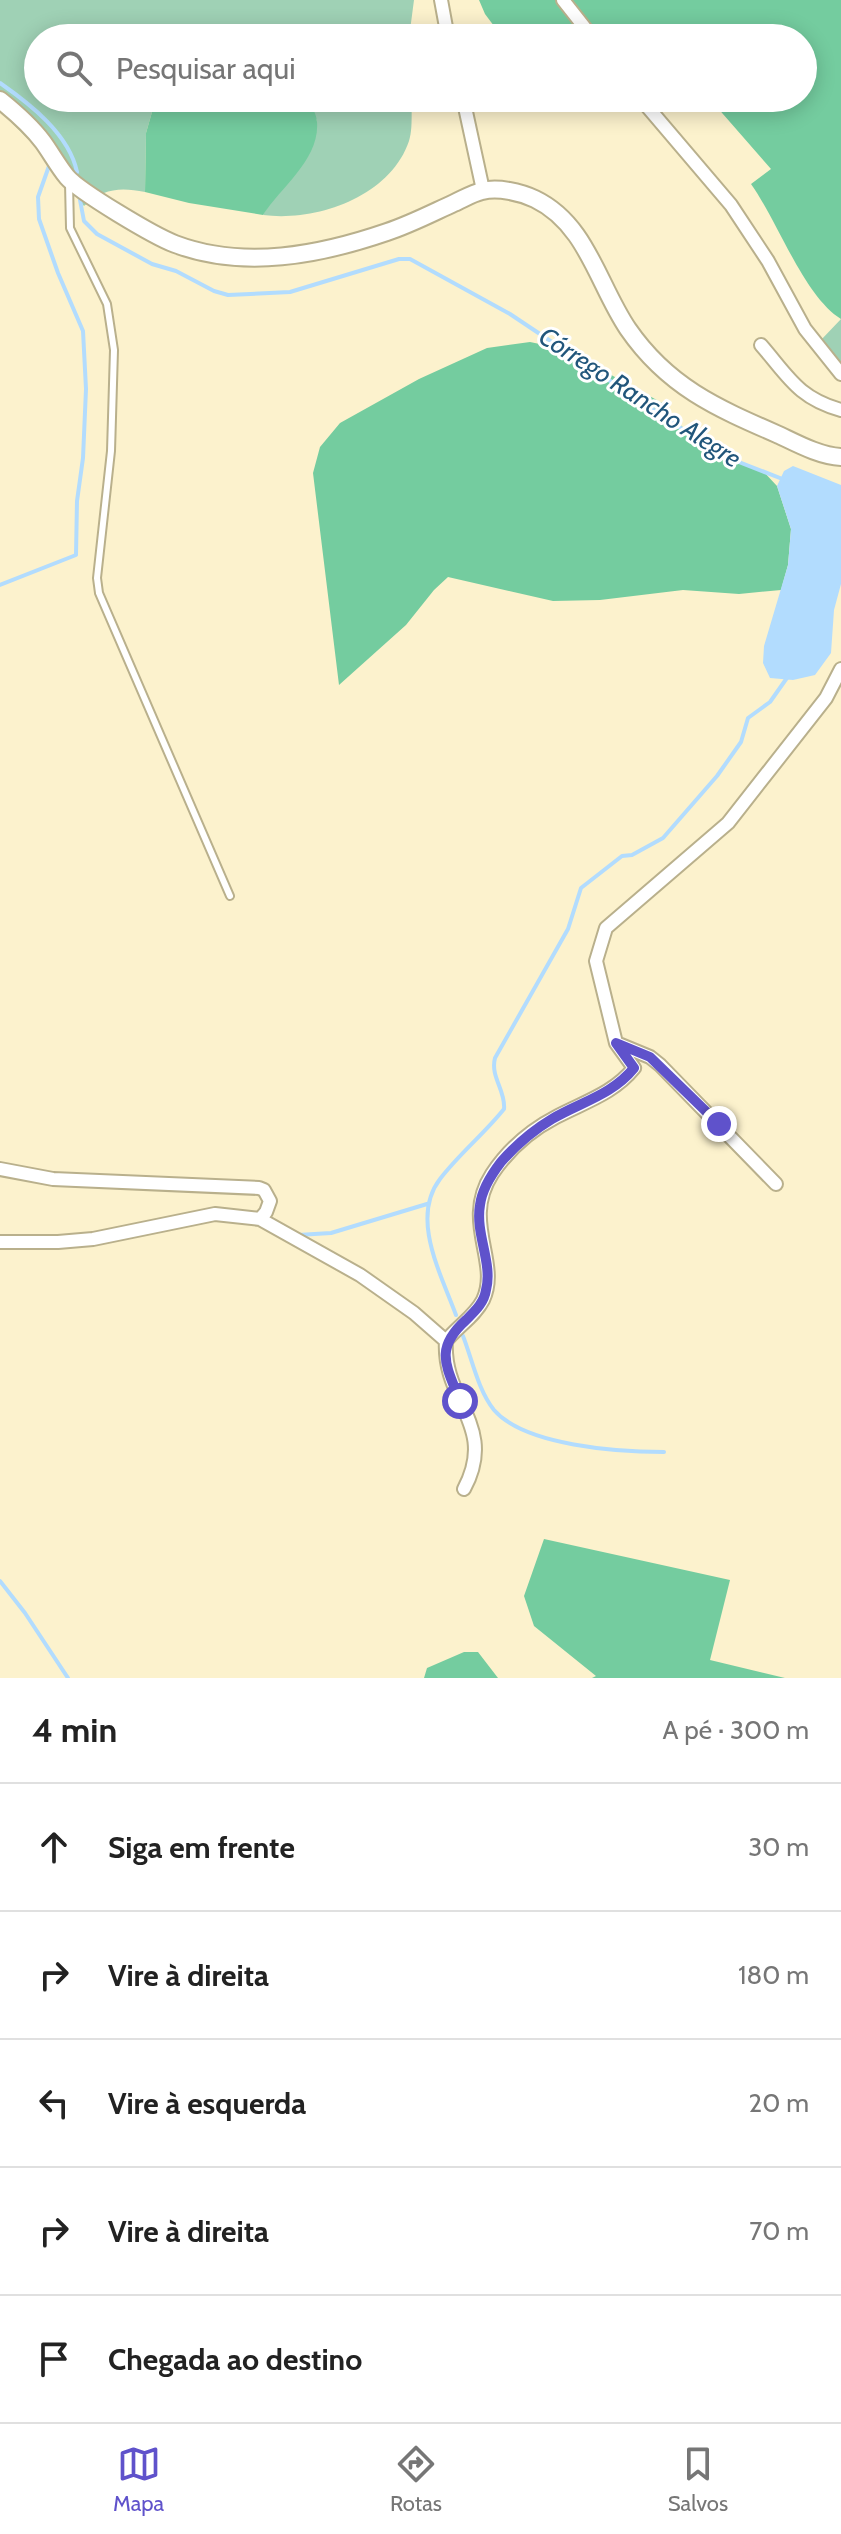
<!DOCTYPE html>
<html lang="pt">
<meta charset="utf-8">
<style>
body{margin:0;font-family:Cabin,sans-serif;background:#f2f2f2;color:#222}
.stop{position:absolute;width:24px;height:24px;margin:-18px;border:6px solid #5f52cb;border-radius:50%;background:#fff}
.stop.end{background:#5f52cb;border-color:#fff;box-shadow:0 2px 8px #0008}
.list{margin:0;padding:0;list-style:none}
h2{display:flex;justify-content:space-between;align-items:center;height:104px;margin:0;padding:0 32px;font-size:34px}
h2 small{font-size:26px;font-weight:400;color:#767676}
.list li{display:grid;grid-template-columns:52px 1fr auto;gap:24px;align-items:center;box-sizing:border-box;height:128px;padding:0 32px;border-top:2px solid #e0e0e0}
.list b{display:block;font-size:30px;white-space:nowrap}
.list em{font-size:26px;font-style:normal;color:#767676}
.icon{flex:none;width:44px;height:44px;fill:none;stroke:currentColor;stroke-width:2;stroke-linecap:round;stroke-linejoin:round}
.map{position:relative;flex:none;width:841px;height:1678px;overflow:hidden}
.search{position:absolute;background:#fff;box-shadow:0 4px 20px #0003;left:24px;right:24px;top:24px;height:88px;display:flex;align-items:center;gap:20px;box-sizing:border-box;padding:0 28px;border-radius:44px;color:#767676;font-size:30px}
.sheet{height:744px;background:#fff}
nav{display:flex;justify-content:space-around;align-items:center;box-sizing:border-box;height:112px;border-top:2px solid #e0e0e0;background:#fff;font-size:22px;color:#767676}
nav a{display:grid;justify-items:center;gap:4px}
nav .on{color:#5f52cb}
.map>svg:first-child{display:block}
.green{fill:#9fd1b5}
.forest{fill:#74cc9f}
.water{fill:#b2dcfe}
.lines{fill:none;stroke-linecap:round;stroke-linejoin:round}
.stream{stroke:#b2dcfe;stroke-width:4}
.lane-casing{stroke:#b9b08c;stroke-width:10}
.street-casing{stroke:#b9b08c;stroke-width:16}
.secondary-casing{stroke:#b9b08c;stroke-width:20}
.lane{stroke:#fff;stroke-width:6}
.street{stroke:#fff;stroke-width:12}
.secondary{stroke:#fff;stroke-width:16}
.route{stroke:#5f52cb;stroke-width:10}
.labels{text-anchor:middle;stroke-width:6;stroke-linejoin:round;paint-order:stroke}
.water-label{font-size:26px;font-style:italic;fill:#21567b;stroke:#fff}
</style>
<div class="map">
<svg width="841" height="1678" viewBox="0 0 841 1678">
<rect width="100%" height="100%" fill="#fcf2cd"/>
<path class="green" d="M0 0H414L409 38H38V98H156L146 133 145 192C121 187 103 188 84 206L36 147 0 111Z
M308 98H412C411 111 413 129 409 141 390 197 316 222 263 215L317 121Z
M841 319V372L821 340Z"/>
<path class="forest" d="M479 0H841V319C804 296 778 222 751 184L771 169 709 98H803V38H503L485 14Z
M156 98H308C311 105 317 115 317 122 320 159 281 187 263 215L189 203 145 192 146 133Z
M530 342 564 349 664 404 676 421 697 440 717 453 762 470 777 486 791 529 788 565 781 590 739 594 683 590 600 600 553 601 448 577 434 590 406 625 339 685 313 473 320 447 340 423 419 379 487 348Z
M544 1539 730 1580 710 1660 785 1678H592L596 1676 534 1626 524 1596Z
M464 1652H478L498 1678H424L427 1668Z"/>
<path class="water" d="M793 466 841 485V584L834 610 831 653 815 675 793 680 770 678 763 663 764 646 788 565 791 529 777 486 784 471Z"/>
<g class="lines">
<path class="stream" d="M0 83C30 104 69 134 77 172
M80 200 84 221 97 234 152 264 176 271 214 291 228 295 290 292 399 259H410L510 314 721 455 785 480
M0 585 76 555 77 501 83 458 86 389 83 331 58 273 39 219 38 197 49 166
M298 1235 331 1233 427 1204
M456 1315C441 1274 410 1218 440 1179 459 1154 484 1134 504 1109 506 1091 490 1077 495 1058L568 929 581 888 622 856 632 855 663 838 717 776 741 742 748 718 770 702 789 675
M463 1336C472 1359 478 1390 494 1410 525 1446 619 1452 664 1452
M0 1581 25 1613 68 1678"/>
<g class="lane-casing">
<path id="lane" d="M69 183 70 228 107 304 114 350 111 451 97 578 99 593 230 896"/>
</g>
<g class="street-casing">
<path id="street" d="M441 0 448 38
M563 0 593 38
M463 98 483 190
M640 98 731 205 768 261 805 329 841 374
M761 345C788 376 798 398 841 410
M0 1169 53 1179 259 1188 264 1190 270 1201 266 1212 260 1219
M776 1184 660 1065 650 1057 616 1043 596 961 606 928 728 823 826 698 841 669
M0 1242H58L93 1239 215 1214 260 1219 360 1275 414 1313 446 1341
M464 1489C498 1426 442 1401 446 1341 457 1327 475 1316 483 1300 501 1262 461 1222 492 1174 508 1150 531 1130 556 1117 584 1102 613 1094 634 1068L616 1043"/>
</g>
<g class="secondary-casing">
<path id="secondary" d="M0 100C15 112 31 126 43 142 51 153 58 166 67 177 80 192 154 236 175 244 244 270 320 255 387 232 411 224 432 213 454 203 463 199 473 193 482 191 498 187 520 192 535 199 587 224 598 285 628 329 668 387 717 408 779 435 798 444 820 456 841 457"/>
</g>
<use href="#lane" class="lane"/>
<use href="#street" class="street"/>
<use href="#secondary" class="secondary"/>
</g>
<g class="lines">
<path class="route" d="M460 1401C446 1365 434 1349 466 1320 475 1311 484 1303 486 1290 493 1263 475 1234 480 1205 482 1189 491 1175 501 1162 516 1145 532 1131 552 1119 581 1102 612 1095 634 1068L616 1043 650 1057 719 1124"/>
</g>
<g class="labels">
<g class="water-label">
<text transform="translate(640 397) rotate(33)" y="9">Córrego Rancho Alegre</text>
</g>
</g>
</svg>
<div class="stop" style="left:460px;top:1401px"></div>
<div class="stop end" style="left:719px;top:1124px"></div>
<div class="search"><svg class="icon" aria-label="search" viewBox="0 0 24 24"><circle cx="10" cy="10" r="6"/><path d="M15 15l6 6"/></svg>Pesquisar aqui</div>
</div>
<section class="sheet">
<h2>4 min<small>A pé · 300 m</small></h2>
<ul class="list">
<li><svg class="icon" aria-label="ahead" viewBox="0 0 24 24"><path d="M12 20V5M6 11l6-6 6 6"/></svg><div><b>Siga em frente</b></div><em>30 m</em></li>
<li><svg class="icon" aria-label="right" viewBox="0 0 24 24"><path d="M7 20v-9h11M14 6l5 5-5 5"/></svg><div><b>Vire à direita</b></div><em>180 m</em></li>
<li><svg class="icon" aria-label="left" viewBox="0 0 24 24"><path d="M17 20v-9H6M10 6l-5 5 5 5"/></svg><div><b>Vire à esquerda</b></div><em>20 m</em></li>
<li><svg class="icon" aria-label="right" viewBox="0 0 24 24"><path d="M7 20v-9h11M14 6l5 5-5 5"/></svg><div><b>Vire à direita</b></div><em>70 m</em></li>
<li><svg class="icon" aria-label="arrive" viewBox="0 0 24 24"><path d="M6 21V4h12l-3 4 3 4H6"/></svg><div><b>Chegada ao destino</b></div></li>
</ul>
</section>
<nav>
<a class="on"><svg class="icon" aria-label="map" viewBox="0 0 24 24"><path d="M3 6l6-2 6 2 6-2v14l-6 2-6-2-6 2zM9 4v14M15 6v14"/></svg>Mapa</a>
<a><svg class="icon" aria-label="directions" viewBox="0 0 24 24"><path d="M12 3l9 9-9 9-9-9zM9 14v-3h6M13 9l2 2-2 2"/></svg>Rotas</a>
<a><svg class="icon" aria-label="saved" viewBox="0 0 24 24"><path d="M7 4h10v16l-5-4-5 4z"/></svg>Salvos</a>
</nav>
